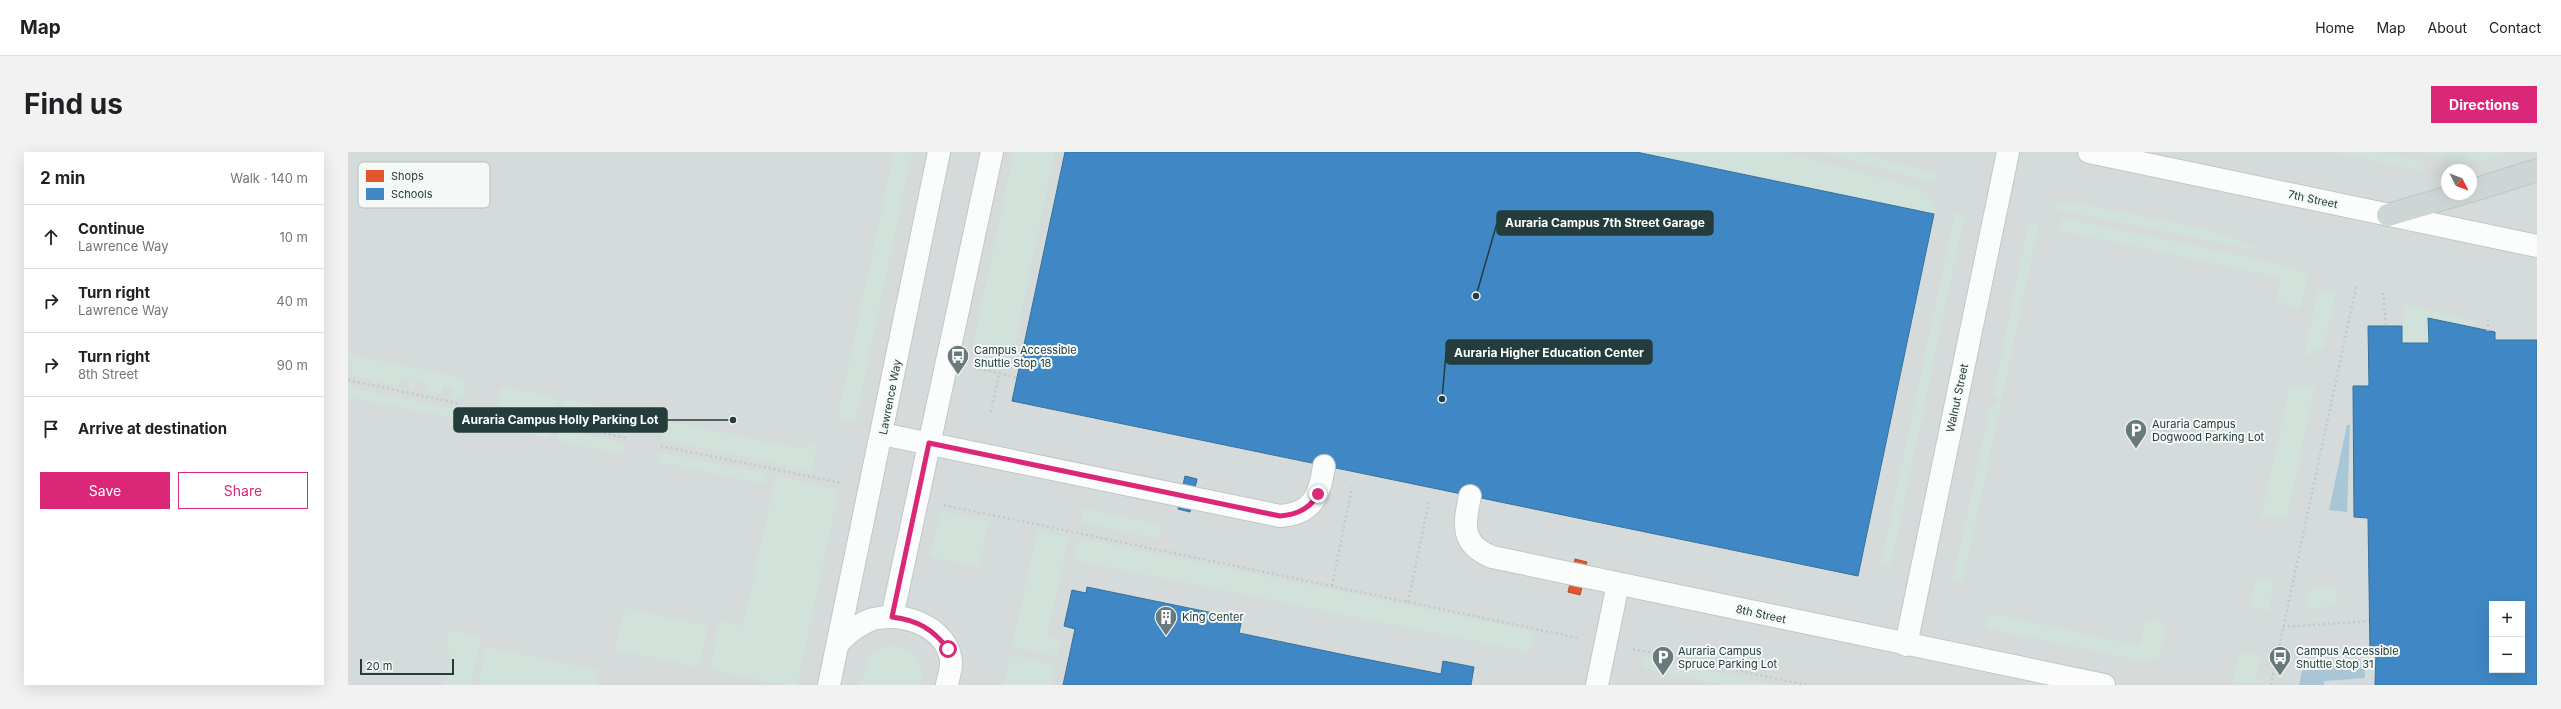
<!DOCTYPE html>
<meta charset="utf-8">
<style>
body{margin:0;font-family:Inter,sans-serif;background:#f2f2f2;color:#202124}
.controls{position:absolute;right:12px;bottom:12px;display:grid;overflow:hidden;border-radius:0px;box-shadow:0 4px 16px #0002}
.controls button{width:36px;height:36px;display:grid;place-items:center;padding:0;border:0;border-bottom:1px solid #e0e0e0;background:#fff;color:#202124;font:20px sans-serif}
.compass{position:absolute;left:2093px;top:12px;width:36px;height:36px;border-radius:50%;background:#fff;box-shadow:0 4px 16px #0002;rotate:132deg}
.scale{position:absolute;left:12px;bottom:10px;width:94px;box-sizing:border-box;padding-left:4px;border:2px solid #243d3c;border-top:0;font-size:11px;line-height:14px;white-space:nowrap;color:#243d3c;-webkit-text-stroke:3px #f4f9f8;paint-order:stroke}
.stop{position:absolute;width:12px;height:12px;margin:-9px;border:3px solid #db2777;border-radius:50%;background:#fff}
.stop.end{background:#db2777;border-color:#fff;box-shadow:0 1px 4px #0008}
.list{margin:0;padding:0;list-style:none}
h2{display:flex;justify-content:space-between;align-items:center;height:52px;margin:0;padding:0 16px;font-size:17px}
h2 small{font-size:13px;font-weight:400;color:#757577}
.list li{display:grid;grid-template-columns:26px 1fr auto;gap:12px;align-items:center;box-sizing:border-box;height:64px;padding:0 16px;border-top:1px solid #e0e0e0}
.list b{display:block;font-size:15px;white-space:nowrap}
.list p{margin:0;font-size:13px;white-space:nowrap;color:#757577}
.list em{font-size:13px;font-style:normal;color:#757577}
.actions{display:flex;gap:8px;padding:12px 16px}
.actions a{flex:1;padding:9px 0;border:1px solid #db2777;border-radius:0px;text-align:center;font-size:14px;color:#db2777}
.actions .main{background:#db2777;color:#fff}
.icon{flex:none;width:22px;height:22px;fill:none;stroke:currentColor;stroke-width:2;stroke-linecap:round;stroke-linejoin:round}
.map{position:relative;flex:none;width:2189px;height:533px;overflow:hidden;border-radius:0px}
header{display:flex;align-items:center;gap:24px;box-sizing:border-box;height:56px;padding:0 20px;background:#fff;border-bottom:1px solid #e0e0e0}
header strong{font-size:19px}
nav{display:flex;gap:22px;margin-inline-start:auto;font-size:14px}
.intro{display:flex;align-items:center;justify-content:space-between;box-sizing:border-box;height:96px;padding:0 24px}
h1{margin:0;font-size:28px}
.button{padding:10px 18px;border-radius:0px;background:#db2777;color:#fff;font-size:14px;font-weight:700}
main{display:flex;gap:24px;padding:0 24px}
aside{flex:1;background:#fff;border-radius:0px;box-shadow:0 4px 16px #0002}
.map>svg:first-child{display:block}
.built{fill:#d4dbda;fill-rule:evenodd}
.green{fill:#d0e2d9}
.water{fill:#a8c6d6}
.shops{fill:#e4572e;stroke:#aa4f32}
.schools{fill:#3f88c5;stroke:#37729c;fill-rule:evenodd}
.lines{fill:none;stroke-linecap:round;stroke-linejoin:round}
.minor-casing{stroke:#c2c7c6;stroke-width:24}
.secondary-casing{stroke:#c1c8c7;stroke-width:24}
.primary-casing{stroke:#bdc6c5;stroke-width:24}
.path{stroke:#c2cac9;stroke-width:2.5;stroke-dasharray:2 3;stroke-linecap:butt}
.minor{stroke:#fbfcfc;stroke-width:22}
.secondary{stroke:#fbfcfc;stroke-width:22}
.primary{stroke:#ced6d5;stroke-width:22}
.route{stroke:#db2777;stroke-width:5}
.labels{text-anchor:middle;stroke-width:4;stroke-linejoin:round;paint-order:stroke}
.street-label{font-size:11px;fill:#243d3c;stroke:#f4f9f8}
.poi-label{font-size:11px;fill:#243d3c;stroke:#f4f9f8;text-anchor:start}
.key{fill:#f4f9f8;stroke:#b6c1c0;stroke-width:1}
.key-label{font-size:11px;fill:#243d3c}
.leader{fill:none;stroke:#243d3c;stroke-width:1.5}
.callout-dot{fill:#243d3c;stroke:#f4f9f8;stroke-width:1.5}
.callout{fill:#243d3c;stroke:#243d3c;stroke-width:1.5}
.callout-label{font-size:12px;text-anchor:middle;font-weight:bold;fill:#fff}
</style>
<header>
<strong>Map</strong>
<nav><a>Home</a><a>Map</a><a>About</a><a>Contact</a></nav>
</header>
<div class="intro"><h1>Find us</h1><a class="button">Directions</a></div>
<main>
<aside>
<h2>2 min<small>Walk · 140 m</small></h2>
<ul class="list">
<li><svg class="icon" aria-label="ahead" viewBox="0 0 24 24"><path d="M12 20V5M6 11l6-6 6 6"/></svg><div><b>Continue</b><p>Lawrence Way</p></div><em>10 m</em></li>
<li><svg class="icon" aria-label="right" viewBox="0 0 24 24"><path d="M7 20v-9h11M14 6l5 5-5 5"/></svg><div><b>Turn right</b><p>Lawrence Way</p></div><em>40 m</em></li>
<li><svg class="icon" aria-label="right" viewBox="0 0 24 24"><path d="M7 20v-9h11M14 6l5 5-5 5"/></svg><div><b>Turn right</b><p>8th Street</p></div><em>90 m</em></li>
<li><svg class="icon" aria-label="arrive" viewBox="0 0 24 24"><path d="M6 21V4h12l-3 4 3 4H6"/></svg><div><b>Arrive at destination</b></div></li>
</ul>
<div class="actions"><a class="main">Save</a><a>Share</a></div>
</aside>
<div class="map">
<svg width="2189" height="533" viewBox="0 0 2189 533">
<rect width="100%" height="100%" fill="#e5eae9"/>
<path class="built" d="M0 0H2189V533H0ZM2099 18H2123V42H2099ZM2144 452H2174V518H2144Z"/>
<path class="green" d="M546 0H564L507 271 500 270 490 263Z
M666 0H707L665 202 625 193Z
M1288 0H1437L1570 36 1577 40 1587 52 1586 62Z
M1471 0H1510L1589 22 1587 31Z
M1984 0H2029L2077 10 2074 19Z
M2068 0H2160C2125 18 2105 8 2068 0Z
M1718 49 1858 77 1908 95V98L1705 57 1707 50Z
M1607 60 1617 62 1616 65 1543 413 1533 411Z
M1713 66 1919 109 1960 122 1952 157 1931 150 1929 146 1933 126 1711 78Z
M1681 70 1691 72 1615 430 1605 428 1642 253 1648 254 1650 244 1645 243Z
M1970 138 1988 141 1976 195 1956 204Z
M2056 153 2128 169 2127 176 2080 166 2081 191H2054Z
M0 202 114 226 118 230 114 247 103 245 105 236 95 233 93 242 77 239 79 231 68 229 66 237 60 235 61 227 53 225 51 234 2 223 5 208 0 207Z
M1942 234H1967L1939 365 1913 366Z
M0 235 111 258 107 266 0 245Z
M156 235 208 245 204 265 193 263 194 257 184 255 183 261 149 254 152 237Z
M218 247 281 261 278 281 260 277 261 268 252 266 249 275 237 273 239 264 229 261 226 271 219 269 221 260 216 258Z
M147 266 201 277 199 286 148 275 145 272Z
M319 269 449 296 467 292V308L464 319 314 288Z
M211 278 277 291 275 298 271 301 209 289Z
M312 300 418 322 416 332 313 310 310 308Z
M428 324 491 338 449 533H436L362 517 372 469 395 474Z
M735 356 813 373 810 387 733 370Z
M592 359 641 369 631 415 582 405Z
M690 378 717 384 720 389 699 485 712 488 709 504 664 494Z
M731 386 1186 479 1181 500 726 408Z
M1909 425 1926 429 1920 461 1902 453Z
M1989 435V453L1957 458 1962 437Z
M276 456 360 474 351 515 267 498Z
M1641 461 1792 494 1797 470C1804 468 1815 468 1818 475 1815 489 1815 509 1798 510L1638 476Z
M101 478 133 485 123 533H97L104 502 98 500Z
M545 494C566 497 577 511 573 533H513C518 512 521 497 545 494Z
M138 495 250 518 247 533H130Z
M1891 502H1912L1908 526 1911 527 1909 533 1885 529Z
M662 503 707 513 702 533H656Z
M1297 505 1428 533H1377L1295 516Z"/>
<path class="water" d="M1999 273H2002L1999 360 1981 358Z
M1956 509H2016L2017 526 1976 529V533H1951Z"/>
<path class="shops" d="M1227 407 1239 410 1237 418 1225 415Z
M1222 432 1234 435 1232 443 1220 440Z"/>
<path class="schools" d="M717 0H1288L1586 62 1510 424 664 249Z
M2080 166 2147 180V188H2189V533H2027L2028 500H2022L2020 366 2006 365 2005 234H2021L2020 174H2054V191H2081ZM2144 452H2174V518H2144Z
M837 324 849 327 847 336 835 333Z
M832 349 844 352 842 360 830 357Z
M739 435 894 467 891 481 1002 504 1093 522 1095 509 1126 515 1123 533H715L727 477 716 474 724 438 738 441Z"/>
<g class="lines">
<g class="minor-casing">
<path id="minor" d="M534 282 932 364C965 362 972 343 976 314
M1122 344C1116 372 1112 392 1144 405L1756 533
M544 465 644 0
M492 489C502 480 512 471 525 467 554 459 599 474 603 509 604 516 600 526 599 533
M1558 493 1660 0
M481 533 591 0
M1249 533 1270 432"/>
</g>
<g class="secondary-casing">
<path id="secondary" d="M1741 0 2189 94"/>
</g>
<g class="primary-casing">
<path id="primary" d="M2123 39 2189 18
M2040 63 2112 42"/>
</g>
<path class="path" d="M2035 141 2038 174
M2140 179V165
M626 216 651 221
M0 228 113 252
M148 259 278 286
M643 260 651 221 669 226
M313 294 494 331
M596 353 1231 486
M984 434 1004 335
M1060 450 1081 349
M1935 475 2021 469
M1285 497 1459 533
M1923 533 2008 135"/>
<use href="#minor" class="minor"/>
<use href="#secondary" class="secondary"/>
<use href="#primary" class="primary"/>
</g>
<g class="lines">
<path class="route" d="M600 497C585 477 569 468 544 465L581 291 932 364C948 363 962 357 970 342"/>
</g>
<defs>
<g id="bus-pin" transform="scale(1.15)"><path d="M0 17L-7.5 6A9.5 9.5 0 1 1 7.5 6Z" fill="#687a79" stroke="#f4f9f8"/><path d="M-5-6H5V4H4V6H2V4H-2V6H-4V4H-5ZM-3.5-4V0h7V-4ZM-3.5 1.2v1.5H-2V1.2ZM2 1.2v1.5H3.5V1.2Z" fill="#fff"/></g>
<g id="parking-pin" transform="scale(1.15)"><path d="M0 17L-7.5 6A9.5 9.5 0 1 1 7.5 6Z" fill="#687a79" stroke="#f4f9f8"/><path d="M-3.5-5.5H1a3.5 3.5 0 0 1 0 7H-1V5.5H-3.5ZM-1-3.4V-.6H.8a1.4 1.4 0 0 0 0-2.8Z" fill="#fff"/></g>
<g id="building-pin" transform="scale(1.15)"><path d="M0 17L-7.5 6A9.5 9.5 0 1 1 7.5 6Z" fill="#687a79" stroke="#f4f9f8"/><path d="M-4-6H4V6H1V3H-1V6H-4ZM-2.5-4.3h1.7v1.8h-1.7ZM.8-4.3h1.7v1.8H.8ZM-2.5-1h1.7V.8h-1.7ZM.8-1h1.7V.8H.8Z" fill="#fff"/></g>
</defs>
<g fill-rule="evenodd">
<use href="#bus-pin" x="610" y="204"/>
<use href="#parking-pin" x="1788" y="278"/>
<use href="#building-pin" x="818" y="465"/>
<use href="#parking-pin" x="1315" y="505"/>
<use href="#bus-pin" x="1932" y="505"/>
</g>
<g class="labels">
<g class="street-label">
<text transform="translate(1965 47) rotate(12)" y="4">7th Street</text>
<text transform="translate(542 245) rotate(-79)" y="4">Lawrence Way</text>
<text transform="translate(1609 246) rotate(-78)" y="4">Walnut Street</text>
<text transform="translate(1413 462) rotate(12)" y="4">8th Street</text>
</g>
<g class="poi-label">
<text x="626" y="202">Campus Accessible<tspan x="626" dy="13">Shuttle Stop 18</tspan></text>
<text x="1804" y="276">Auraria Campus<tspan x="1804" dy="13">Dogwood Parking Lot</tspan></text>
<text x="834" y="469">King Center</text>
<text x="1330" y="503">Auraria Campus<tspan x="1330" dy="13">Spruce Parking Lot</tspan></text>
<text x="1948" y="503">Campus Accessible<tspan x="1948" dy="13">Shuttle Stop 31</tspan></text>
</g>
</g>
<rect x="10" y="10" width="132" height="46" rx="6" class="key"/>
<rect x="18" y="18" width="18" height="12" fill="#e4572e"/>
<rect x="18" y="36" width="18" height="12" fill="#3f88c5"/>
<g class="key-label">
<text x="43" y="28">Shops</text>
<text x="43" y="46">Schools</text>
</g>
<path class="leader" d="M1128 144L1149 71M1094 247L1098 200M385 268L319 268"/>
<g class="callout-dot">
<circle cx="1128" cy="144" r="4"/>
<circle cx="1094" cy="247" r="4"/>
<circle cx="385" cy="268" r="4"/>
</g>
<g class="callout">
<rect x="1149" y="59" width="216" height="24" rx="4"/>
<rect x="1098" y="188" width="206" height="24" rx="4"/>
<rect x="106" y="256" width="213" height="24" rx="4"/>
</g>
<g class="callout-label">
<text x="1257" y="75">Auraria Campus 7th Street Garage</text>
<text x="1201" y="205">Auraria Higher Education Center</text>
<text x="212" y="272">Auraria Campus Holly Parking Lot</text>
</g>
</svg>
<div class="controls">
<button>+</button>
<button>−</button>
</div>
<svg class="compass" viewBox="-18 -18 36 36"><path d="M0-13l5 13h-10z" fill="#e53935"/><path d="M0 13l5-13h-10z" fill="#757577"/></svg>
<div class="scale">20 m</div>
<div class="stop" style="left:600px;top:497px"></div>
<div class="stop end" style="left:970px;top:342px"></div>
</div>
</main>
